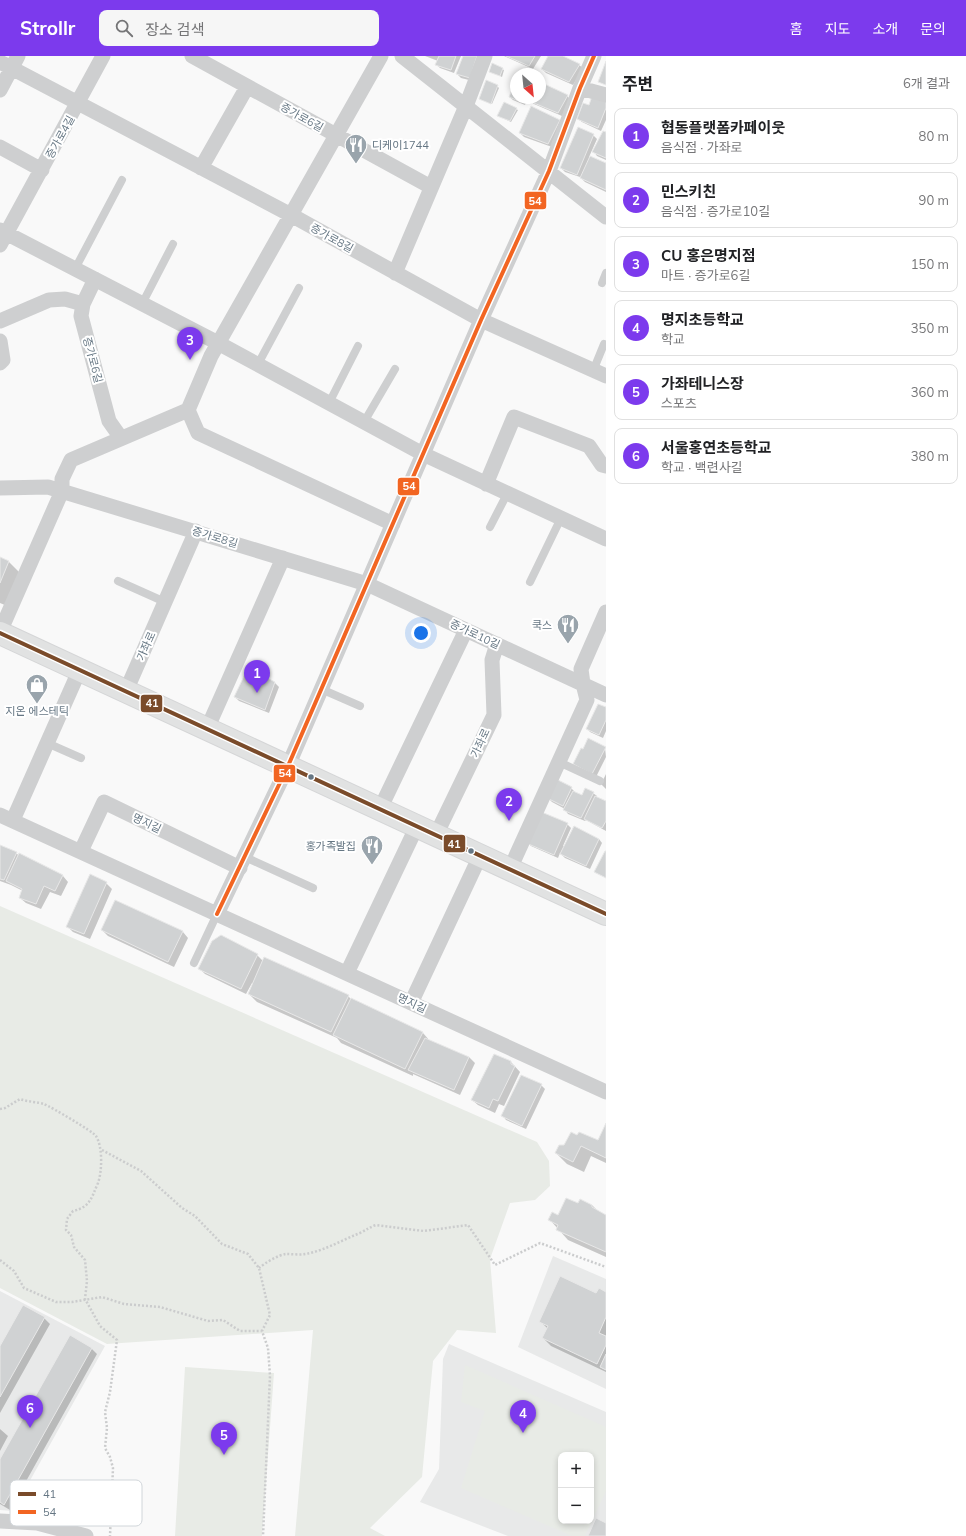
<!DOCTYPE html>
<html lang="ko">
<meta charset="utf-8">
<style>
body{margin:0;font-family:Mulish,"Noto Sans KR",sans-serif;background:#f6f6f6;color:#202124}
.controls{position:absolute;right:12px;bottom:12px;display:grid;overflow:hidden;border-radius:8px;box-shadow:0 2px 6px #0003}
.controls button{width:36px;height:36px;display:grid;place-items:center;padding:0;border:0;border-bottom:1px solid #e0e0e0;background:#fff;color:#202124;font:20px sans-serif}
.compass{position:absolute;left:510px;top:12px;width:36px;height:36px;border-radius:50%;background:#fff;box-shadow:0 2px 6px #0003;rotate:153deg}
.you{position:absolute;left:421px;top:577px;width:14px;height:14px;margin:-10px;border:3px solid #fff;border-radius:50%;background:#1a73e8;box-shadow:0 0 0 6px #1a73e833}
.badge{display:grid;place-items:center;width:26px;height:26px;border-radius:50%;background:#7c3aed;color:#fff;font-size:13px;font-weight:700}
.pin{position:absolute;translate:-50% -33px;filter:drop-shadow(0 1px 2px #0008)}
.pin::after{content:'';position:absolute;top:21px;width:14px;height:12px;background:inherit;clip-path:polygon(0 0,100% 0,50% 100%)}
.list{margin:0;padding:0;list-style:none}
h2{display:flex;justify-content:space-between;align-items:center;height:52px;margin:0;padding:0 16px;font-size:17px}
h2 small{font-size:13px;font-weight:400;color:#757577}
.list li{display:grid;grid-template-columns:26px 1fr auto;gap:12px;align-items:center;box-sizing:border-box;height:56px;margin:0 8px 8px;padding:0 8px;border:1px solid #e0e0e0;border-radius:8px}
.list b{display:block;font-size:15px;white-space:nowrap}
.list p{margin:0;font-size:13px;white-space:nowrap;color:#757577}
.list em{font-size:13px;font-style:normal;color:#757577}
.icon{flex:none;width:22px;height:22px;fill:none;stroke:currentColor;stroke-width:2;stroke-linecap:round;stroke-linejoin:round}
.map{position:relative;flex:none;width:606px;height:1480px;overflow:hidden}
header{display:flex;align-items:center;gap:24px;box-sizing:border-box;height:56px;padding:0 20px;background:#7c3aed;color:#fff}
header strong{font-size:19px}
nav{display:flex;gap:22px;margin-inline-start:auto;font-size:14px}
.search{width:280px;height:36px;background:#f6f6f6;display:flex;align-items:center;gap:10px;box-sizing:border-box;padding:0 14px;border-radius:8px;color:#757577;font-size:15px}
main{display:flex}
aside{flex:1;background:#fff}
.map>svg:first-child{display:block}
.built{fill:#e8e9e9;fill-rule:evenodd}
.green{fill:#e8ebe6;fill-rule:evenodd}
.shadow{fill:#0003}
.building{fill:#d0d2d3;stroke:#e8e8e8}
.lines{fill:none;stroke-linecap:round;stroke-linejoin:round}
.secondary-casing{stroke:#d5d6d7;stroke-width:24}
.path{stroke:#cbcccd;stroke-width:2.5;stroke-dasharray:2 2;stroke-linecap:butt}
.service{stroke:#cecfd0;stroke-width:8}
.minor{stroke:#cecfd0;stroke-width:15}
.secondary{stroke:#e1e2e2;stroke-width:22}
.bus-1-casing{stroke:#fff;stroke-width:7}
.bus-2-casing{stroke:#fff;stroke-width:7}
.bus-1{stroke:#7a4b2a;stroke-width:4}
.bus-2{stroke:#f26522;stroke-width:4}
.bus-dot{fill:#657683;stroke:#fff;stroke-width:1.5}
.labels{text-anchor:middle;stroke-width:4;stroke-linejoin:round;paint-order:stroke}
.street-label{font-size:11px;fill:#657683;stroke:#fff}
.poi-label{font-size:11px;fill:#657683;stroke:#fff;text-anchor:end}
.key{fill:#fff;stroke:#d1d6da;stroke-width:1}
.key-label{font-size:11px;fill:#657683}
.line-badge{stroke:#fff;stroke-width:1.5}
.badge-label{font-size:11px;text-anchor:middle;font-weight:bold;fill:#fff}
</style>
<header>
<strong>Strollr</strong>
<div class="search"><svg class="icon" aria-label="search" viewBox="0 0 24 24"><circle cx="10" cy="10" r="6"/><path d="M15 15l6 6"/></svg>장소 검색</div>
<nav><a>홈</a><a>지도</a><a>소개</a><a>문의</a></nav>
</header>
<main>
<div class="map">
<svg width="606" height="1480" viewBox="0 0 606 1480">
<rect width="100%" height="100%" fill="#f9f9f9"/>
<path class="built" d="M553 1200 606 1223V1333L518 1291Z
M0 1235 105 1290 13 1455 0 1454Z
M449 1288 606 1356V1480H508L420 1446 439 1413 443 1303ZM561 1399H591V1465H561Z"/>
<path class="green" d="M0 850 537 1086 549 1105 550 1130 535 1144 510 1147 490 1203 496 1277 457 1274 433 1305 422 1421 370 1472 385 1480H295L313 1274 107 1288 0 1232Z
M465 1309 606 1371V1435L585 1480H572L461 1432 485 1355 461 1346ZM561 1399H591V1465H561Z
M185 1311 274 1317 262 1480H175Z"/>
<path class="shadow" d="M425 0H461L454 17 440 12 437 9 438 5Z
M464 0 473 25 461 22 457 18Z
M504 0H541L533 13Z
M549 0H560L579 9 583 12 573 29 546 17 542 13Z
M493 8 504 14 502 21 490 15Z
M516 25V42H528L525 49 513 44 510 41Z
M540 28 567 40 571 44 562 60 534 48 530 45 531 42H540Z
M497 30 499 32 492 48 480 43Z
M606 44V64L601 75 582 66 578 63 590 51Z
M504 47 518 54 511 66 498 60Z
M559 64 563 68 552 91 524 81 520 77Z
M606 77V104L597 100 594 96Z
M593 79 597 83 589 101 606 108V136L585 126 580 121 565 116 561 112Z
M0 502 9 506 25 522 12 552 0 547Z
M249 613 275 627 279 631 269 657 239 645 235 641Z
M606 653V675L603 682 590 676 587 672Z
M605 692 606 701 596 721 578 712Z
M606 718V733L601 728Z
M571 732 575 736 574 737 582 740 593 737 597 740 596 742 606 747V775L586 764 585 765 568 758 565 754V753L552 746 548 742Z
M567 768 571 772 563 790 599 783 602 787 590 813 565 802 560 797 558 802 531 790 527 786Z
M0 790 63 820 68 826 61 840 50 836 41 853 26 847 20 842 23 835 11 829 0 825Z
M106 827 112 833 90 883 73 876 67 870Z
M116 845 183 876 188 882 174 911 108 880 102 874Z
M257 899 263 905 348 940 352 944 423 977 430 985 469 1001 475 1007 460 1039 413 1018V1020L341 987 337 982 257 946 249 938 253 928 252 927 246 938 205 918 199 912Z
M511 1006 520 1016 504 1050 499 1048 495 1057 478 1049 472 1044Z
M541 1029 545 1033 526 1073 506 1064 503 1060Z
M606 1069V1107L591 1100 584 1116 567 1108 556 1097 578 1080 598 1086Z
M578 1148 592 1149 598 1155 606 1160V1201L568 1184 550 1164Z
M606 1237V1316L551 1290 543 1282 548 1273 540 1265 597 1239Z
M44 1262 50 1268 0 1357V1292Z
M91 1292 97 1298 10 1454 0 1448V1406Z
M0 1373 8 1380 0 1395Z"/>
<path class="building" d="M439 0H456L451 14 435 9Z
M463 0H477L470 22 456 18Z
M506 0H535L529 10Z
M548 0H563L580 8 569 26 541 13Z
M606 5V29L598 26Z
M492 7 503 12 500 20 489 16Z
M516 23V42H523L521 46 509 41Z
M486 24 498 29 491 48 479 43Z
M540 26 568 39 558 57 529 45 530 42H540Z
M592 40 606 43V52L598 72 577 63 583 47 589 49Z
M504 46 517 52 510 65 497 60Z
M531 50 560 64 548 88 519 77Z
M578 71 594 78 577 119 560 112Z
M603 75 606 76V102L592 96Z
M590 100 606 107V134L580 122Z
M0 501 9 505 0 527Z
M248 612 275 626 265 654 234 641Z
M598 648 606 651V664L599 679 586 673Z
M588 682 606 691 592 718 573 708 581 692 583 693Z
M556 723 572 731 563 750 547 742Z
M585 732 594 736 581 762 563 754 573 735 582 739Z
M595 740 606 745V765L602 772 584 763Z
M539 755 568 767 554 799 526 787Z
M574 770 599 783 586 810 560 798Z
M0 789 17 796 4 824 0 823Z
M605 795H606V822L594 816Z
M19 797 63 819 55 835 44 830 36 848 19 842 22 833 6 825Z
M90 818 107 826 84 878 66 871Z
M115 844 183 875 168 906 101 874Z
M221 879 258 898 241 933 198 913 212 885Z
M264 901 349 939 331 976 248 938Z
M351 942 423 976 405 1013 333 979Z
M425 982 469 1001 454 1034 408 1014Z
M494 998 511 1005V1008L515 1010 498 1045 493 1043 489 1052 471 1044Z
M521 1019 542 1028 522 1070 501 1060Z
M606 1067V1102L581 1090 573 1106 555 1097 559 1089H564L571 1076 577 1079 579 1076 598 1084Z
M566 1142 578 1147 580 1143 592 1149V1151L606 1159V1196L556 1174 558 1169 548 1164 552 1156 558 1159Z
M560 1220 596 1237 599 1232 606 1236V1261L599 1277 606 1280V1289L597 1308 542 1282 548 1270 539 1266Z
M23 1249 45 1261 0 1341V1290Z
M70 1279 92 1292 4 1449 0 1446V1403Z
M606 1298V1314L600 1311Z
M596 1462 606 1467V1480H588Z"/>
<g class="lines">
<g class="secondary-casing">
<path id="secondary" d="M0 577 606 858"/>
</g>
<path class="path" d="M0 1053 5 1052 20 1043C28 1046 38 1046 44 1048 51 1051 94 1076 96 1080 103 1091 102 1116 98 1127 91 1143 90 1151 73 1155L67 1163 66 1174 71 1179 74 1191 85 1204 87 1225 85 1243 100 1270 117 1284 110 1336 105 1356 107 1372 105 1392 110 1401 113 1412 110 1480
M102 1094 141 1115 182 1152 195 1160 222 1188 248 1198 259 1212 270 1259 262 1275 268 1292 270 1320 263 1480
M0 1204 14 1215 24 1232 56 1246H72L102 1241 124 1248 160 1251 208 1265 223 1264 240 1275H262
M259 1212C265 1207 278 1199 286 1198 292 1198 299 1199 305 1198 324 1195 342 1184 360 1177 366 1174 370 1171 376 1169L424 1175 468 1169 495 1209 540 1187 606 1211"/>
<path class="service" d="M75 213 122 124
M602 227 606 217
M142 248 173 188
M258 308 299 232
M593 315 604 288
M329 347 358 290
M364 366 395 313
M490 471 507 438
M118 525 165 546
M530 526 561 462
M321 633 360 650
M47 687 81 702
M559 706 600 725
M245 801 313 832
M194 907 217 858"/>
<path class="minor" d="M192 0 431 131
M402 0 606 161
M0 6 291 159 481 264 606 320
M580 32 606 39
M0 34 18 0
M0 91 42 114
M201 112 247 31
M0 174 218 287 423 398 606 483
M0 189 103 0
M395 217 466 50 485 0
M95 223 83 248 81 260 109 365 121 382
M0 265 49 244 65 243 83 248
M0 285 3 304 0 307
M188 354 198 377 393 468
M486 428 514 361 589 390 602 409 606 410
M0 432 48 431 367 528 606 639
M0 576 62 435V423L71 404 188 354 211 300 381 0
M126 635 196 475
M207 673 283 502
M380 753 466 574
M0 759 606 1036
M13 764 80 613
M436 779 494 659 492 604 497 588
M81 795 104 746 240 812
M510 813 587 644 583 628 581 613 606 556
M217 858 288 710 481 264 549 115 580 32 594 0
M347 917 417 770
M411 947 480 800
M0 1465 37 1467 86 1480"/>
<use href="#secondary" class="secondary"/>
<g class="bus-1-casing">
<path id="bus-1" d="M0 577 606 858"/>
</g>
<g class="bus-2-casing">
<path id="bus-2" d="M217 858 288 710 481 264 549 115 580 32 594 0"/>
</g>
<use href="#bus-1" class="bus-1"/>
<use href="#bus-2" class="bus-2"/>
</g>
<defs>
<g id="restaurant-pin" transform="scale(1.15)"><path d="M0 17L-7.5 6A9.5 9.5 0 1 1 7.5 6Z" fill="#99a4ac" stroke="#fff"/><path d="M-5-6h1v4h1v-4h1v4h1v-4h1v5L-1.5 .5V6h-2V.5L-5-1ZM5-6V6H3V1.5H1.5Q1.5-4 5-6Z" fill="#fff"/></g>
<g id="shop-pin" transform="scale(1.15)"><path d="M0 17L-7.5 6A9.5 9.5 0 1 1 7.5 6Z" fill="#99a4ac" stroke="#fff"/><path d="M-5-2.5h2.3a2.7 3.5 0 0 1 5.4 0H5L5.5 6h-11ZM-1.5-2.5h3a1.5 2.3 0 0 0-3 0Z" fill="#fff"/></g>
</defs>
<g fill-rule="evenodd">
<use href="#restaurant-pin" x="356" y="89"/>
<use href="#restaurant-pin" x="568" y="569"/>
<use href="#shop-pin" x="37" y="629"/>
<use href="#restaurant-pin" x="372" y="790"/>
</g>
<g class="bus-dot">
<circle cx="311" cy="721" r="3.5"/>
<circle cx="471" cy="795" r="3.5"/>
</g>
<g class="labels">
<g class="street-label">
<text transform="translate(302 61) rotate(29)" y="4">증가로6길</text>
<text transform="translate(60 81) rotate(-61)" y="4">증가로4길</text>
<text transform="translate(332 182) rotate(29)" y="4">증가로8길</text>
<text transform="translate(93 304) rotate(75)" y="4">증가로6길</text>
<text transform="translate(215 481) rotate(17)" y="4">증가로8길</text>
<text transform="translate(475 578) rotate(25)" y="4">증가로10길</text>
<text transform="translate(146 590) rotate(-66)" y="4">가좌로</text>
<text transform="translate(480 687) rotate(-65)" y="4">가좌로</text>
<text transform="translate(147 767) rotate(26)" y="4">명지길</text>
<text transform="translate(412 947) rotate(25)" y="4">명지길</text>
</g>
<g class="poi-label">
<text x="372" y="93" text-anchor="start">디케이1744</text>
<text x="552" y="573">쿡스</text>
<text x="37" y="659" text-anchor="middle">지온 에스테틱</text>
<text x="356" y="794">홍가족발집</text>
</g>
</g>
<rect x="10" y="1424" width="132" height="46" rx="6" class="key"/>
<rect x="18" y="1436" width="18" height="4" fill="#7a4b2a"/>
<rect x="18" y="1454" width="18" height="4" fill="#f26522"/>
<g class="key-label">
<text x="43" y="1442">41</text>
<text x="43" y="1460">54</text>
</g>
<g class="line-badge">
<rect x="524" y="135" width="23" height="19" rx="4" fill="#f26522"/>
<rect x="397" y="421" width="23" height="19" rx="4" fill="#f26522"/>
<rect x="140" y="638" width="23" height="19" rx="4" fill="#7a4b2a"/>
<rect x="273" y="708" width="23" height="19" rx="4" fill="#f26522"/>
<rect x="443" y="778" width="23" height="19" rx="4" fill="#7a4b2a"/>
</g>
<g class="badge-label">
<text x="535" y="149">54</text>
<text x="409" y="434">54</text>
<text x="152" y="651">41</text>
<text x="285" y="721">54</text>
<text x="454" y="792">41</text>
</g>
</svg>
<div class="controls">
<button>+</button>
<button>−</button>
</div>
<svg class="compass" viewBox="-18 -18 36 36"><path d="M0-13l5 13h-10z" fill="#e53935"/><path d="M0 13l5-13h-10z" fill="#757577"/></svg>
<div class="you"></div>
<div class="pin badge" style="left:257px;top:637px">1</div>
<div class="pin badge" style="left:509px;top:765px">2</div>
<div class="pin badge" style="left:190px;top:304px">3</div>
<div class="pin badge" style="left:523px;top:1377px">4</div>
<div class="pin badge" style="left:224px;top:1399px">5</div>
<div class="pin badge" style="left:30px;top:1372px">6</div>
</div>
<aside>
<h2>주변<small>6개 결과</small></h2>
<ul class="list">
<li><span class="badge">1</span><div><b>협동플랫폼카페이웃</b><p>음식점 · 가좌로</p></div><em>80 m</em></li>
<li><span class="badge">2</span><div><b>민스키친</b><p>음식점 · 증가로10길</p></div><em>90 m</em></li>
<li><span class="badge">3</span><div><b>CU 홍은명지점</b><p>마트 · 증가로6길</p></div><em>150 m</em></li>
<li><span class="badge">4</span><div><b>명지초등학교</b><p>학교</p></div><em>350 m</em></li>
<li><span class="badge">5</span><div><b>가좌테니스장</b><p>스포츠</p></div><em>360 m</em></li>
<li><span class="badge">6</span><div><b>서울홍연초등학교</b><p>학교 · 백련사길</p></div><em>380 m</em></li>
</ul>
</aside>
</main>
